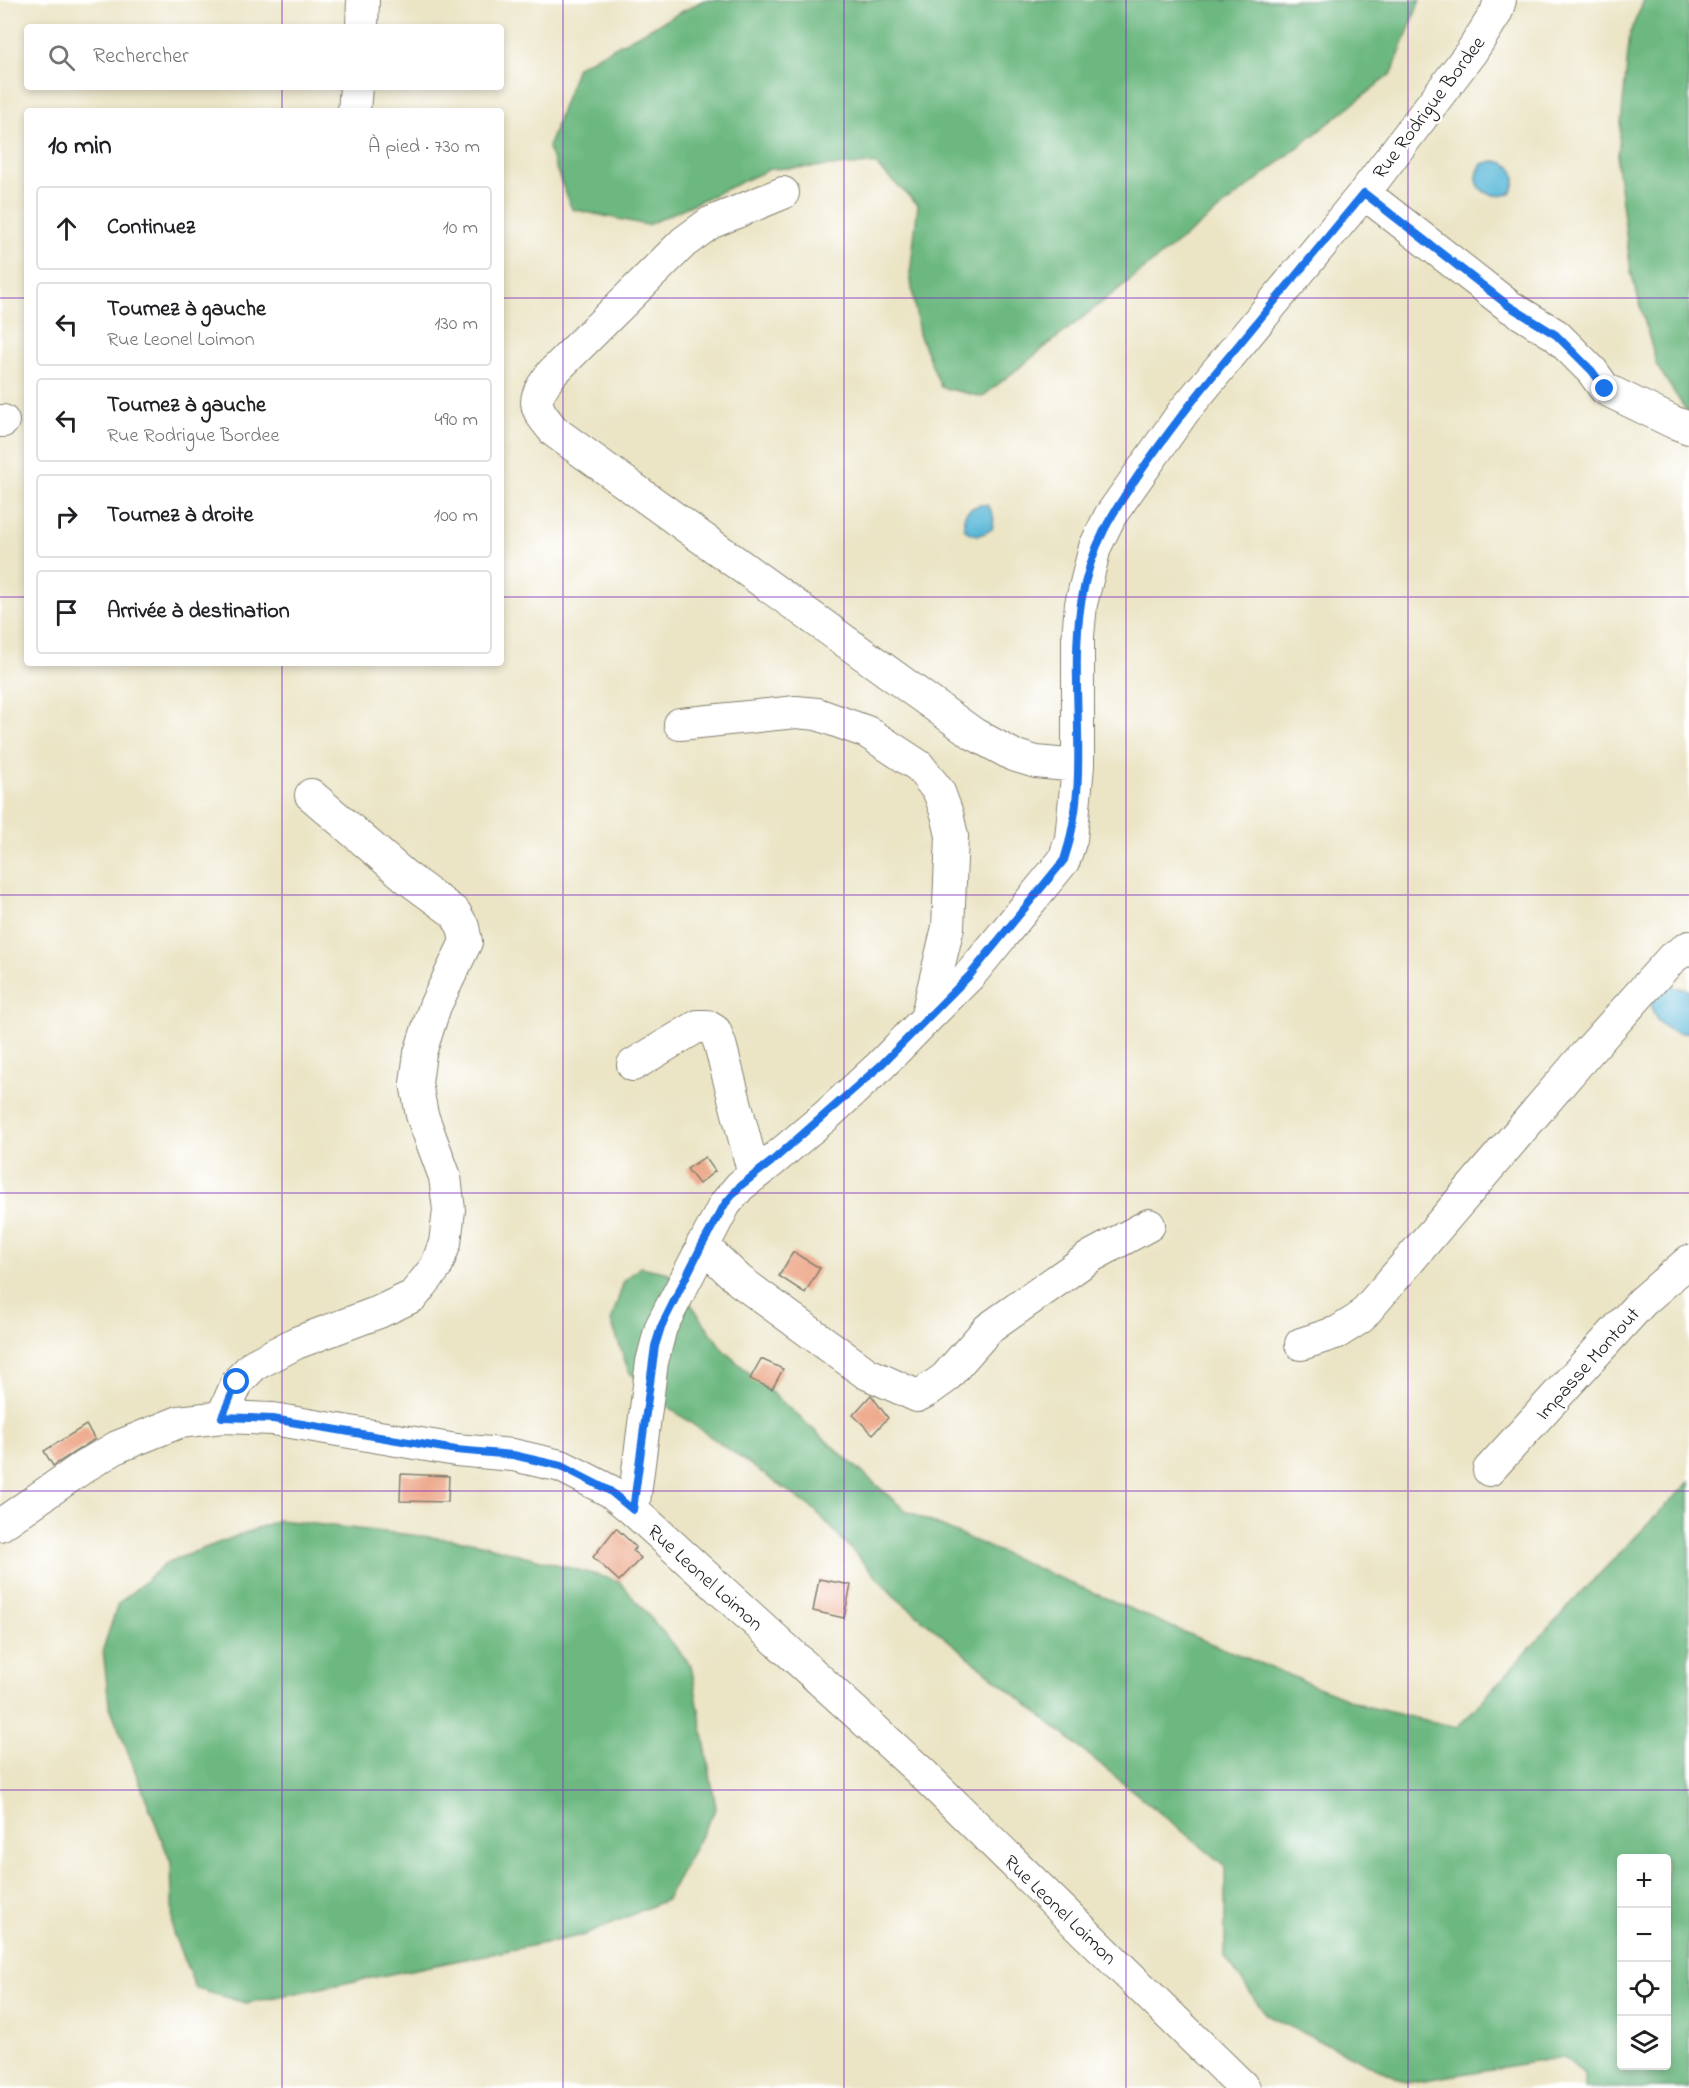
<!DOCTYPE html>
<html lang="fr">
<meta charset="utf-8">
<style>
body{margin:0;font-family:"Indie Flower",sans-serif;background:#f6f6f6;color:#202124}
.controls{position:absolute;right:18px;bottom:18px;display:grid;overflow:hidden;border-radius:6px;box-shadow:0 3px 9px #0003}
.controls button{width:54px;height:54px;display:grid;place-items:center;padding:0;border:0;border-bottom:2px solid #e0e0e0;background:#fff;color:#202124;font:30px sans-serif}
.stop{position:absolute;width:18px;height:18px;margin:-14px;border:4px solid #1a73e8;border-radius:50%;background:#fff}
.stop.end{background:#1a73e8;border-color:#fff;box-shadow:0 2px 6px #0008}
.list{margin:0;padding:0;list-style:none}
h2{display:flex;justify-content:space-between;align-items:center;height:78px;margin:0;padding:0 24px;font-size:26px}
h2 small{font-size:20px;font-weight:400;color:#757577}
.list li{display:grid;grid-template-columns:39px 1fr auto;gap:18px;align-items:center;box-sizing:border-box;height:84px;margin:0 12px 12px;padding:0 12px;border:2px solid #e0e0e0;border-radius:6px}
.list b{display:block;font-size:22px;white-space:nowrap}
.list p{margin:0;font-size:20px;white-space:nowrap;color:#757577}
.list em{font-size:20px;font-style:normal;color:#757577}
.icon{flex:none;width:33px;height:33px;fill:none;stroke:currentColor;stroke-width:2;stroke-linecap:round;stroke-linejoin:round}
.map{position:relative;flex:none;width:1689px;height:2088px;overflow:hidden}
.search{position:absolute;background:#fff;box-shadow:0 3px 9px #0003;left:24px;top:24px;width:480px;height:66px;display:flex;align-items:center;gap:15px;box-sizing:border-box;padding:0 21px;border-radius:6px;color:#757577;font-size:22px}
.panel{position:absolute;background:#fff;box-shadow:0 3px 9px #0003;left:24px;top:108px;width:480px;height:558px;border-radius:6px}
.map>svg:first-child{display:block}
.forest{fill:#6cb880;stroke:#446a4e;stroke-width:1.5;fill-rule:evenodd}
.water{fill:#5ab8d8;stroke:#3b6a7a;stroke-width:1.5}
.building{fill:#eca181}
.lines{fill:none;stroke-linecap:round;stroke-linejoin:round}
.minor-casing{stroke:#848070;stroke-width:34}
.minor{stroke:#fff;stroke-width:32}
.route{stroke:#1a73e8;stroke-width:8}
.grid{fill:none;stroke:#7b2cbf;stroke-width:1.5;stroke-opacity:0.55}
.labels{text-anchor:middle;stroke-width:5;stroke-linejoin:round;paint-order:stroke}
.street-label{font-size:20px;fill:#1c1c1c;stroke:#fff}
</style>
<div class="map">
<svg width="1689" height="2088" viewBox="0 0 1689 2088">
<rect width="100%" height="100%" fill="#fff"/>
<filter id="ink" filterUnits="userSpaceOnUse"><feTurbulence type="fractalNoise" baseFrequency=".0167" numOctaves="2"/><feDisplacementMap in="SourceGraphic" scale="12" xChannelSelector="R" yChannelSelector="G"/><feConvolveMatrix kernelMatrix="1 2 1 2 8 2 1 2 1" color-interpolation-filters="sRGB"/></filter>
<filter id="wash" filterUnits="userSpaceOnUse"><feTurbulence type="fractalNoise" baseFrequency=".008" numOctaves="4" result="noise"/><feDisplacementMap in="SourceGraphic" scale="24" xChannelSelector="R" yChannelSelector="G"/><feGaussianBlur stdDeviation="1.35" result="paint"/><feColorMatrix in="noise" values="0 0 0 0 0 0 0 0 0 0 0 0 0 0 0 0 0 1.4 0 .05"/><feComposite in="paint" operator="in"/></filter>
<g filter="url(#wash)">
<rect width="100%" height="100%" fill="#ebe4c5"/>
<path class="forest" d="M704 0H1420L1392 73 982 397 941 387 919 334 910 274 918 205 875 164 770 169 647 225 572 209 548 148 577 67Z
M1644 0H1689V415L1657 366 1631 272 1617 164 1630 33Z
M640 1267 669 1273 723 1350 906 1511 1195 1637 1365 1706 1457 1728 1579 1595 1689 1482V2088H1584V2074L1564 2057 1407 2083 1266 2015 1225 1957V1866L894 1596 815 1510 671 1409 629 1372 611 1321 624 1281ZM1622 1858H1666V2066H1622Z
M279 1520 473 1542 619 1581 691 1665 716 1808 666 1900 585 1935 246 2003 196 1989 173 1933 171 1863 109 1704 103 1649 118 1604 168 1562Z"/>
<path class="water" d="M1494 161C1513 162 1521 177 1510 194 1488 200 1467 187 1482 164Z
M980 505H987C994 513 995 519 992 529 982 536 975 537 965 530 961 515 966 509 980 505Z
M1684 988 1689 989V1032C1665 1040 1633 1001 1665 989 1671 987 1678 988 1684 988Z"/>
<g id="blocks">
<path class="building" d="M705 1157 715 1171 699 1184 687 1169Z
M793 1252 820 1268 805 1293 779 1276Z
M761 1359 783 1369 772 1389 750 1379Z
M871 1395 888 1418 873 1434 853 1415Z
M86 1425 95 1439 53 1466 44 1451Z
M401 1474 449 1476 448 1502 400 1501Z
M616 1528 636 1547 633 1551 641 1558 619 1581 593 1557Z
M819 1579 851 1585 844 1618 813 1611Z"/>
</g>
</g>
<g filter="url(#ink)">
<use href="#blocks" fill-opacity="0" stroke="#848070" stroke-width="1.5"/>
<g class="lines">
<g class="minor-casing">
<path id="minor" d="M362 27 363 0
M354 111 356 87
M783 193 710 223 684 242 553 372C530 401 533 406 555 432L974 734 1013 755 1036 762 1078 766
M1364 193 1509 306 1556 335 1592 371 1605 389 1673 422 1689 428
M0 421H3
M680 724 796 712 817 714 867 732 919 766 939 792 947 814 952 836 948 927 926 1019
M633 1065 698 1026H707L715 1031 720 1044 754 1175
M702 1245 740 1281 866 1373 917 1396 927 1391 945 1378 988 1329 1090 1257 1149 1225
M1301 1344 1338 1332 1360 1318 1579 1062 1672 958 1689 947
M222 1417 238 1381 254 1365 296 1343 379 1312 413 1296 436 1267 445 1243 449 1210 445 1177 422 1115 416 1083 420 1053 435 1006 466 942 463 927 455 913 406 877 311 795
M1489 1470 1642 1302 1689 1261
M633 1510 652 1362 661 1327 725 1204 740 1186 771 1162 827 1115 881 1065 925 1020 970 975 1064 860 1071 839 1078 766V636L1081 604 1095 547 1110 516 1184 411 1364 193 1447 84 1472 51 1496 13 1500 0
M0 1525 85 1466 117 1447 179 1422 222 1417 273 1419 456 1450 513 1455 561 1466 610 1491 633 1510 920 1771 1244 2088"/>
</g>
<use href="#minor" class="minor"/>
</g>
</g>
<g class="lines" filter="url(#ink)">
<path class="route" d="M237 1382 222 1417 273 1419 456 1450 513 1455 561 1466 610 1491 633 1510 655 1346 661 1327 702 1245 725 1204 740 1186 771 1162 881 1065 970 975 1064 860C1092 778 1068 688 1081 603 1091 542 1114 510 1148 461 1177 420 1208 381 1240 343 1281 293 1323 243 1364 193L1509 306 1556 335 1592 371 1605 389"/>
</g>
<path class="grid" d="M282 0V27M563 0V2088M844 0V2088M1126 0V2088M1408 0V2088M282 87V111M0 298H27M501 298H1689M0 597H27M501 597H1689M282 663V2088M0 895H1689M0 1193H1689M0 1491H1689M0 1790H1689"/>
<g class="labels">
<g class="street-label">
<text transform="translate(1428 107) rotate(-53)" y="7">Rue Rodrigue Bordee</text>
<text transform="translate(1587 1363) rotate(-48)" y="7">Impasse Montout</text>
<text transform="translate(706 1577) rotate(42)" y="7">Rue Leonel Loimon</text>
<text transform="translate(1061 1909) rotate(44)" y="7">Rue Leonel Loimon</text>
</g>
</g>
</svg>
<div class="controls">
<button>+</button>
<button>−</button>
<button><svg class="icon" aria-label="locate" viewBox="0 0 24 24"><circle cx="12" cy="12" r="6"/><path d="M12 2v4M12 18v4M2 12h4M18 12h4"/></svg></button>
<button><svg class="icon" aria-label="layers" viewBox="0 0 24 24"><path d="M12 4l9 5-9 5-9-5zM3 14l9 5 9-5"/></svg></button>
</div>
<div class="stop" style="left:237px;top:1382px"></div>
<div class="stop end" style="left:1605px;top:389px"></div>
<div class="search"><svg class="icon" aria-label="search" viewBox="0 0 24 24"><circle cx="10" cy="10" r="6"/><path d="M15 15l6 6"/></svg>Rechercher</div>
<section class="panel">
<h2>10 min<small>À pied · 730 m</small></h2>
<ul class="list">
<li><svg class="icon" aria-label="ahead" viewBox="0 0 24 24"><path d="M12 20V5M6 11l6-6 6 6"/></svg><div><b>Continuez</b></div><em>10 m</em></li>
<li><svg class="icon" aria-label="left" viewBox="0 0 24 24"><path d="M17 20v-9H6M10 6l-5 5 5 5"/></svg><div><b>Tournez à gauche</b><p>Rue Leonel Loimon</p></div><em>130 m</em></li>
<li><svg class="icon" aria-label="left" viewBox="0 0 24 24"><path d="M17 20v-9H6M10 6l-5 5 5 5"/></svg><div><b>Tournez à gauche</b><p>Rue Rodrigue Bordee</p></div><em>490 m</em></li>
<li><svg class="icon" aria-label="right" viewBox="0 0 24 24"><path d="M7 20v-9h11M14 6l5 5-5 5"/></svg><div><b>Tournez à droite</b></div><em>100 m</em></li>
<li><svg class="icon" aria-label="arrive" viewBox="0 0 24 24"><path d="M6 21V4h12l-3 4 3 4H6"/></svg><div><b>Arrivée à destination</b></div></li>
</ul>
</section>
</div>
